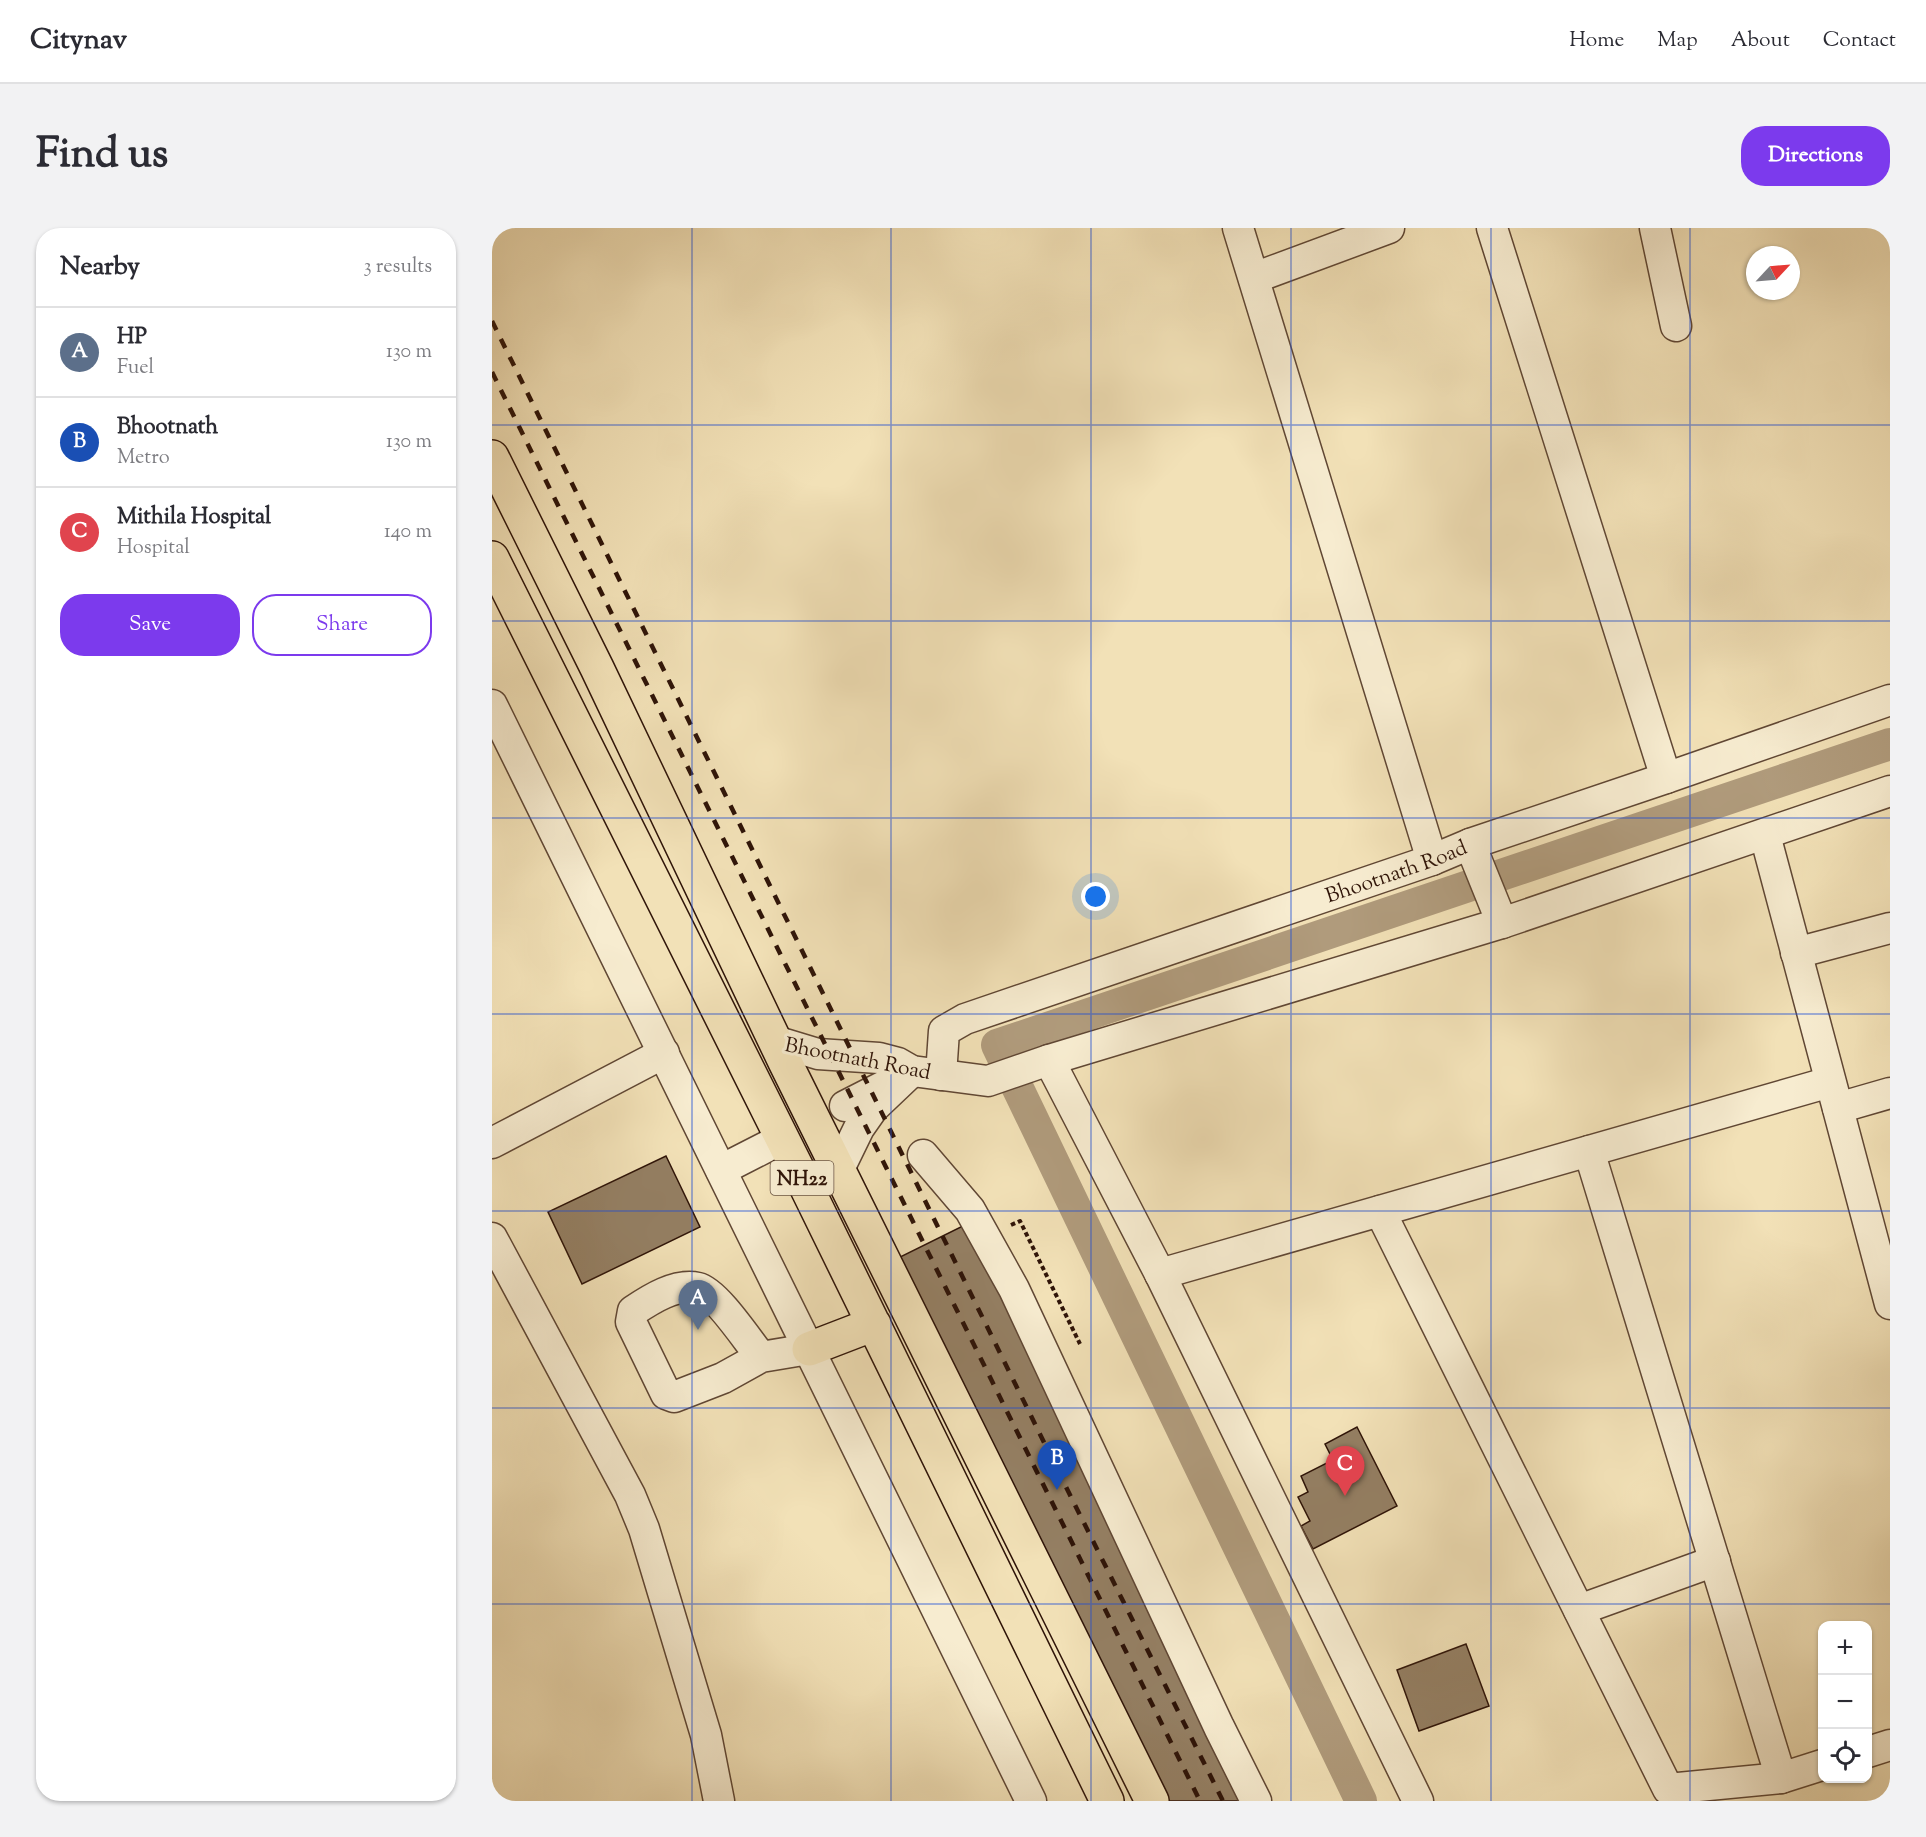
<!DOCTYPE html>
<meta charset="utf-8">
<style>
body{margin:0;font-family:"Sorts Mill Goudy",serif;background:#f2f2f3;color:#2b2b33}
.controls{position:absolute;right:18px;bottom:18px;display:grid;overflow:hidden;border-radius:12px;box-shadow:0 2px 4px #0004}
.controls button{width:54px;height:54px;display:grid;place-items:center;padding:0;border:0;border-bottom:2px solid #e1e1e2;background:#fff;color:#2b2b33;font:30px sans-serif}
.compass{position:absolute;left:1254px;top:18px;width:54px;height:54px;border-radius:50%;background:#fff;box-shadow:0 2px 4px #0004;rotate:64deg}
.you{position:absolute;left:604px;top:669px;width:21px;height:21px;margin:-15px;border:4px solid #fff;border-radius:50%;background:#1a73e8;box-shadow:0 0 0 9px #1a73e833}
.badge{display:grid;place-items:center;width:39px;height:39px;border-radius:50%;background:#7c3aed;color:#fff;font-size:20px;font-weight:700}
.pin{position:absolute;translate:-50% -50px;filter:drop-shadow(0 2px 3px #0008)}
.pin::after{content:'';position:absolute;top:32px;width:21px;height:18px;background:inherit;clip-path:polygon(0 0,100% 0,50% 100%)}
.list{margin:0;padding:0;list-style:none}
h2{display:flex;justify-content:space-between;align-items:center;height:78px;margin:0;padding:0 24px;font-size:26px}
h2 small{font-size:20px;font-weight:400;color:#7c7c81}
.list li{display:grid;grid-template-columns:39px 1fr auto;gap:18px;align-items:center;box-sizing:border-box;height:90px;padding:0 24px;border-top:2px solid #e1e1e2}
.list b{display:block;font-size:22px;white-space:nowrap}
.list p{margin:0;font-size:20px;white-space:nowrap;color:#7c7c81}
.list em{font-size:20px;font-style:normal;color:#7c7c81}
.actions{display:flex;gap:12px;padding:18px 24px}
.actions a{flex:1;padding:14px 0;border:2px solid #7c3aed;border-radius:24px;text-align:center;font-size:21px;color:#7c3aed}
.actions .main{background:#7c3aed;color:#fff}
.icon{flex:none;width:33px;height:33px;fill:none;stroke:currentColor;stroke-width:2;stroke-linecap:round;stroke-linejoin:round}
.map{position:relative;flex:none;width:1398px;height:1573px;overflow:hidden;border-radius:24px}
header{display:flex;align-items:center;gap:36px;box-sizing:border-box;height:84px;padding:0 30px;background:#fff;border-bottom:2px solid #e1e1e2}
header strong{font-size:28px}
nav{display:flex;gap:33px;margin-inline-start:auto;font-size:21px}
.intro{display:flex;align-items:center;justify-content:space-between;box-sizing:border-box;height:144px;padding:0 36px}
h1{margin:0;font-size:42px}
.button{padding:15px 27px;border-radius:24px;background:#7c3aed;color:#fff;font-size:21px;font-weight:700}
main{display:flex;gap:36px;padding:0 36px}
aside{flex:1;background:#fff;border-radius:24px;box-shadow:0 2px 4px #0004}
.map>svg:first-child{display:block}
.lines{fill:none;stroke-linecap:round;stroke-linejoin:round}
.canal{stroke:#b09b7c;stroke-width:32}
.building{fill:#947f63;stroke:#2f1408;stroke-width:1.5}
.minor-casing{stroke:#604734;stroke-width:33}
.highway-casing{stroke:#2f1408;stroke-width:36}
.path{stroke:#2f1408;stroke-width:4;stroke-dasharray:4.5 3;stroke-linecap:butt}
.minor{stroke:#f7ecd0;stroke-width:30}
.highway{stroke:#f2e1b7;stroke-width:33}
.rail{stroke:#2f1408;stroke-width:4.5;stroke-dasharray:10 10;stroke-linecap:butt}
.grid{fill:none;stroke:#1d4ed8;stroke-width:1.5;stroke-opacity:0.55}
.labels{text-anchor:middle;stroke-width:6;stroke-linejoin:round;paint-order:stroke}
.shield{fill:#f7ecd0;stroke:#6b5544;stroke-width:1.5}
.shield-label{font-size:20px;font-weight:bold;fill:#2f1408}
.street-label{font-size:21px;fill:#2f1408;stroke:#f7ecd0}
</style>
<header>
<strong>Citynav</strong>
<nav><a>Home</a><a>Map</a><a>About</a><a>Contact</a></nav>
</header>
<div class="intro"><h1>Find us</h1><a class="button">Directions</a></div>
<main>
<aside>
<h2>Nearby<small>3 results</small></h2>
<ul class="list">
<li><span class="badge" style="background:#5c6f8a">A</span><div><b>HP</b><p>Fuel</p></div><em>130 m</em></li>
<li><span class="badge" style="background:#1a4fb4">B</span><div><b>Bhootnath</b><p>Metro</p></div><em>130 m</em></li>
<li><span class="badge" style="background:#e0444e">C</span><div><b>Mithila Hospital</b><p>Hospital</p></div><em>140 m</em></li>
</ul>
<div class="actions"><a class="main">Save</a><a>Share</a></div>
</aside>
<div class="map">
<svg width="1398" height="1573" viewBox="0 0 1398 1573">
<rect width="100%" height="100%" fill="#f2e1b7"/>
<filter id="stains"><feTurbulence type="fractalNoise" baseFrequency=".00333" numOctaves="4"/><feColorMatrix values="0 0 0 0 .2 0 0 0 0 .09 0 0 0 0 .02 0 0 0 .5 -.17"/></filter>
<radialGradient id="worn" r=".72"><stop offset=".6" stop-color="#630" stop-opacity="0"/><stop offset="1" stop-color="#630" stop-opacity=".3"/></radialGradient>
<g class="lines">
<path class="canal" d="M869 1573 505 817 1398 516"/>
</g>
<path class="building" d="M174 928 208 999 90 1056 56 984Z
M489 989 750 1573H670L404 1031Z
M865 1199 905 1278 821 1321 809 1298 818 1293 806 1269 816 1264 809 1248 841 1232 833 1216Z
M974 1416 997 1478 927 1503 905 1442Z"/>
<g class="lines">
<g class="minor-casing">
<g id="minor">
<path d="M746 0 940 632"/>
<path d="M1000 0 1174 550"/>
<path d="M1163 0 1184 98"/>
<path d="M762 50 897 0"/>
<path d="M0 477 539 1573"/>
<path d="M1273 607 1398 1076"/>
<path d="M978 616 1010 695"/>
<path d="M1304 725 1398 700"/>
<path d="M283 813 326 826 387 830 406 835 420 843 496 853 557 832 1010 695 1398 563"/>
<path d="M557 832 668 1046 926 1573"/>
<path id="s1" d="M449 847 452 803 473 791 940 632 978 616 1174 550 1398 472"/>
<path d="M353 878 396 856"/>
<path d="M1346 880 1398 865"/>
<path d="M0 915 172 825"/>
<path d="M1097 923 1289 1550"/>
<path d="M431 927 478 982 522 1061 727 1499 764 1573"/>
<path d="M347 941 367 900 381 880 420 843"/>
<path d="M229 942 274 919"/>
<path d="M888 983 1176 1561 1289 1550 1330 1537"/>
<path d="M0 1010 138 1267 152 1301 214 1507 227 1573"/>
<path d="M668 1046 1338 854"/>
<path d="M269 1129C256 1113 224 1064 206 1060 184 1055 159 1071 141 1083L139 1094 174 1166 182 1169 231 1150 269 1129 317 1121"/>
<path d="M1087 1382 1223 1333"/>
<path d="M1376 1524 1398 1517"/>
</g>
</g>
<g class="highway-casing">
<path id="highway" d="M0 229 105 440 293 834 660 1573
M0 330 306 942 615 1573
M317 1121 382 1096"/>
</g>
<path class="path" d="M519 997 528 993 588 1116"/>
<use href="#minor" class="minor"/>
<use href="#highway" class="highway"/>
<path class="rail" d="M0 93 573 1257 731 1573
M0 144 708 1573"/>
</g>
<path class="grid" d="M200 0V1573M399 0V1573M599 0V1573M799 0V1573M999 0V1573M1198 0V1573M0 197H1398M0 393H1398M0 590H1398M0 786H1398M0 983H1398M0 1180H1398M0 1376H1398"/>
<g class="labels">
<rect class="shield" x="278.5" y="933" width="63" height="34" rx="4.5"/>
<g class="shield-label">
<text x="310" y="957">NH22</text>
</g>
<g class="street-label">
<text dy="7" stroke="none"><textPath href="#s1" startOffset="524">Bhootnath Road</textPath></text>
<text transform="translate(366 830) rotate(11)" y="7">Bhootnath Road</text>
</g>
</g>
<rect width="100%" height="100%" filter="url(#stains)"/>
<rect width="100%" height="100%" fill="url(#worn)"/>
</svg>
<div class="controls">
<button>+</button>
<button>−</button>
<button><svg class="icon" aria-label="locate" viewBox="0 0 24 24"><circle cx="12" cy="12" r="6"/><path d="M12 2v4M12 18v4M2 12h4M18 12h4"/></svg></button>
</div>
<svg class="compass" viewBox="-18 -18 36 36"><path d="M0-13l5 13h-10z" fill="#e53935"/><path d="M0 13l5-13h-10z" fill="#7c7c81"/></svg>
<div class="you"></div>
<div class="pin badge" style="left:206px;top:1102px;background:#5c6f8a">A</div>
<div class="pin badge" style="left:565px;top:1262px;background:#1a4fb4">B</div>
<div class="pin badge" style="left:853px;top:1268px;background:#e0444e">C</div>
</div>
</main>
